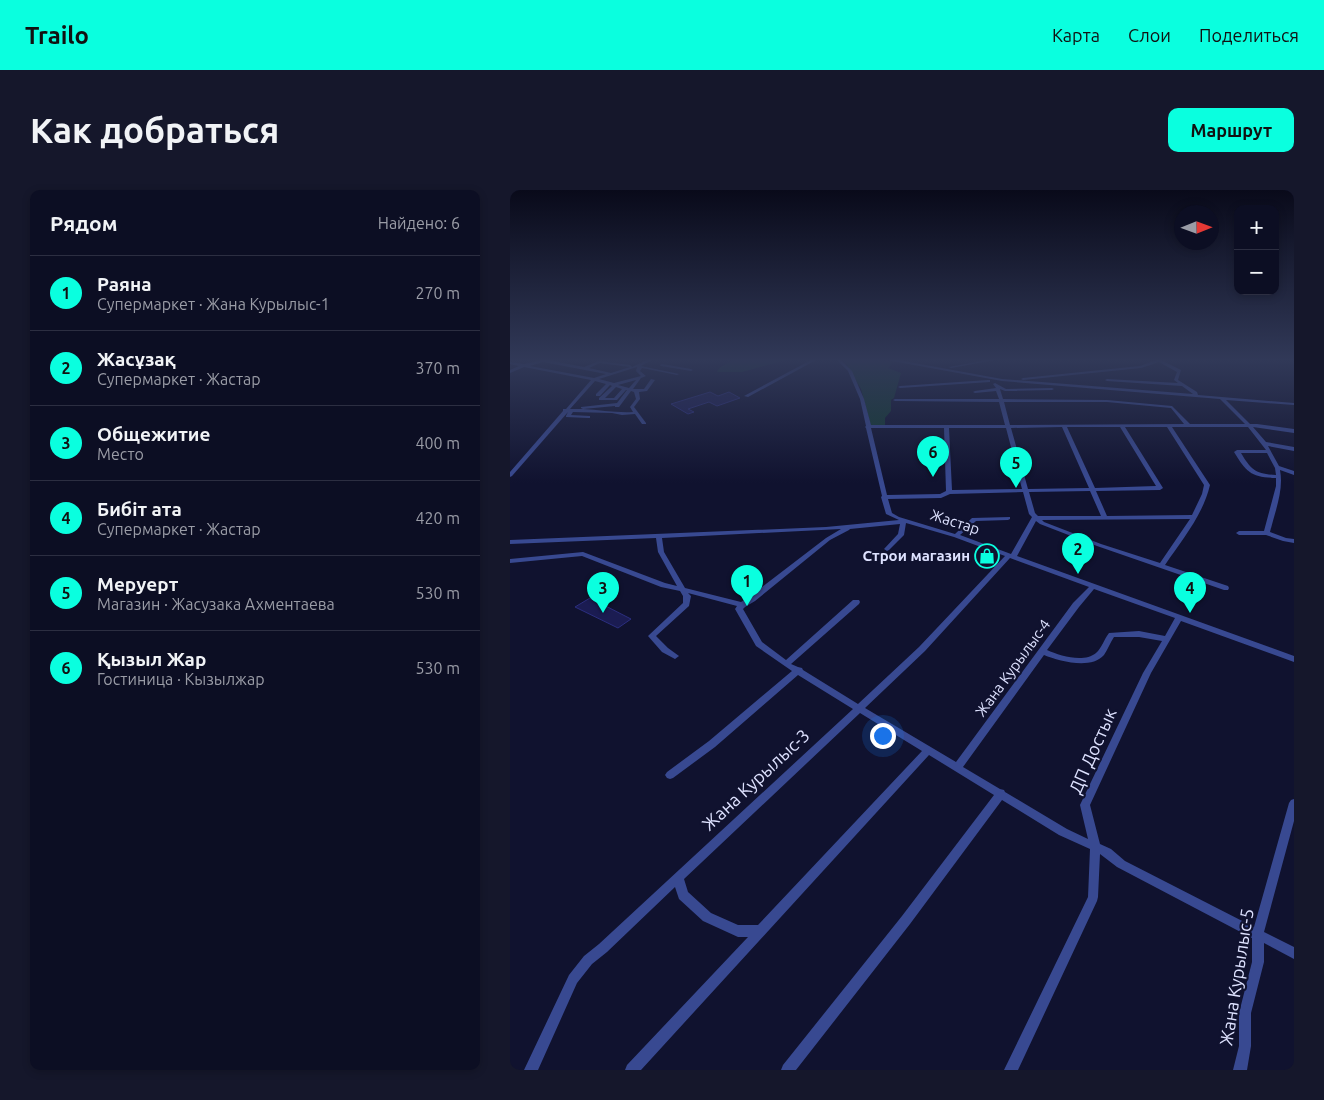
<!DOCTYPE html>
<html lang="ru">
<meta charset="utf-8">
<style>
body{margin:0;font-family:Ubuntu,sans-serif;background:#15172b;color:#f1f3f6}
.controls{position:absolute;right:15px;top:15px;display:grid;overflow:hidden;border-radius:10px;box-shadow:0 2px 8px #0003}
.controls button{width:45px;height:45px;display:grid;place-items:center;padding:0;border:0;border-bottom:1px solid #2c2e41;background:#0c0e23;color:#f1f3f6;font:25px sans-serif}
.compass{position:absolute;left:664px;top:15px;width:45px;height:45px;border-radius:50%;background:#0c0e23;box-shadow:0 2px 8px #0003;rotate:89deg}
.you{position:absolute;left:372px;top:545px;width:18px;height:18px;margin:-12px;border:4px solid #fff;border-radius:50%;background:#1a73e8;box-shadow:0 0 0 8px #1a73e833}
.badge{display:grid;place-items:center;width:32px;height:32px;border-radius:50%;background:#0affdf;color:#111;font-size:16px;font-weight:700}
.pin{position:absolute;translate:-50% -41px;filter:drop-shadow(0 1px 2px #0008)}
.pin::after{content:'';position:absolute;top:26px;width:18px;height:15px;background:inherit;clip-path:polygon(0 0,100% 0,50% 100%)}
.list{margin:0;padding:0;list-style:none}
h2{display:flex;justify-content:space-between;align-items:center;height:65px;margin:0;padding:0 20px;font-size:21px}
h2 small{font-size:16px;font-weight:400;color:#9a9ca6}
.list li{display:grid;grid-template-columns:32px 1fr auto;gap:15px;align-items:center;box-sizing:border-box;height:75px;padding:0 20px;border-top:1px solid #2c2e41}
.list b{display:block;font-size:19px;white-space:nowrap}
.list p{margin:0;font-size:16px;white-space:nowrap;color:#9a9ca6}
.list em{font-size:16px;font-style:normal;color:#9a9ca6}
.map{position:relative;flex:none;width:784px;height:880px;overflow:hidden;border-radius:10px}
header{display:flex;align-items:center;gap:30px;box-sizing:border-box;height:70px;padding:0 25px;background:#0affdf;color:#111}
header strong{font-size:24px}
nav{display:flex;gap:28px;margin-inline-start:auto;font-size:18px}
.intro{display:flex;align-items:center;justify-content:space-between;box-sizing:border-box;height:120px;padding:0 30px}
h1{margin:0;font-size:35px}
.button{padding:12px 22px;border-radius:10px;background:#0affdf;color:#111;font-size:18px;font-weight:700}
main{display:flex;gap:30px;padding:0 30px}
aside{flex:1;background:#0c0e23;border-radius:10px;box-shadow:0 2px 8px #0003}
.map>svg:first-child{display:block}
.green{fill:#123a2f}
.building{fill:#1b1c52;stroke:#2b2e7f}
.lines{fill:none;stroke-linecap:round;stroke-linejoin:round}
.minor{fill:#384991;fill-rule:evenodd}
.labels{text-anchor:middle;stroke-width:4.5;stroke-linejoin:round;paint-order:stroke}
.street-label{font-size:15px;fill:#dee2ff;stroke:#10122f}
.poi-label{font-size:15px;font-weight:bold;fill:#dee2ff;stroke:#10122f;text-anchor:end}
.near-street-label{font-size:18px;fill:#dee2ff;stroke:#10122f}
</style>
<header>
<strong>Trailo</strong>
<nav><a>Карта</a><a>Слои</a><a>Поделиться</a></nav>
</header>
<div class="intro"><h1>Как добраться</h1><a class="button">Маршрут</a></div>
<main>
<aside>
<h2>Рядом<small>Найдено: 6</small></h2>
<ul class="list">
<li><span class="badge">1</span><div><b>Раяна</b><p>Супермаркет · Жана Курылыс-1</p></div><em>270 m</em></li>
<li><span class="badge">2</span><div><b>Жасұзақ</b><p>Супермаркет · Жастар</p></div><em>370 m</em></li>
<li><span class="badge">3</span><div><b>Общежитие</b><p>Место</p></div><em>400 m</em></li>
<li><span class="badge">4</span><div><b>Бибіт ата</b><p>Супермаркет · Жастар</p></div><em>420 m</em></li>
<li><span class="badge">5</span><div><b>Меруерт</b><p>Магазин · Жасузака Ахментаева</p></div><em>530 m</em></li>
<li><span class="badge">6</span><div><b>Қызыл Жар</b><p>Гостиница · Кызылжар</p></div><em>530 m</em></li>
</ul>
</aside>
<div class="map">
<svg width="784" height="880" viewBox="0 0 784 880">
<rect width="100%" height="100%" fill="#10122f"/>
<path class="green" d="M223 170H276L232 182H207L209 178Z
M334 170H371L383 172 378 178 391 183 384 208 381 210V221L375 228V235L361 236 351 199Z"/>
<path class="building" d="M200 202 208 206 219 202 230 208 207 216 199 212 178 219 184 222 178 224 161 214Z
M80 408 121 429 108 438 65 417Z"/>
<g class="lines">
<path class="minor" d="M32 170H38L74 177 89 171 120 175 122 177 137 170H142L131 176 169 184 167 185 132 178 130 181 136 186 131 188 123 199H134L141 189 145 190 137 201 129 202 130 209 124 217 136 233V234H132L125 224 112 225 102 223 63 222 61 225 80 226V228H78L56 227V226L58 222 2 286 0 287V282L53 221V219H56L81 190 14 177 0 183V180L9 176 0 174V172L14 174ZM33 172 96 184 84 188 20 176ZM90 173 120 177 101 183 79 178ZM127 177 126 181 131 186 104 193 89 189ZM126 190 119 198 108 195ZM85 191 96 194 86 204V206H90L100 195 102 196 89 208V210H107L116 200H117L107 213 71 217V218L73 219H60ZM106 197 112 199 104 208H95ZM121 201 124 202 126 209 120 217 123 222C107 223 90 220 73 219L105 216V217H109Z
M301 170H306L238 207 234 206Z
M327 170H331L342 181 354 209 361 235H495L489 212 385 211 383 210 385 209H489L486 201 465 203 463 202 465 201 486 198 483 194 485 193 496 199 542 198 544 199 542 200 495 201 490 199 493 209 597 210 662 216 680 234H735L710 209 492 191 382 171 380 170H388L492 189 683 204 672 196 597 191 595 190 597 189 668 193 664 190 667 182 649 172 631 178 513 190 511 189 513 188 630 176 646 170H651L671 180 668 190 687 202 688 205 784 213V215L716 210 740 234H747L784 239V243L743 237 756 252 784 257V261L758 256 769 276 784 281V285L770 280C774 301 765 321 760 342L776 348 784 349V353L773 351 756 345H729L726 343 729 341H754L766 296V288C741 287 737 283 724 262L727 260H756L738 237H662L700 295C693 325 672 350 655 375L718 396 719 398 718 400H714L587 356 530 334 526 331 507 366 784 466V472L671 431 641 483 580 615 590 654 601 659 615 671 744 737 779 613 781 610 784 609V631L754 742 784 757V769L754 753V772L741 823V856L737 880H723L729 856V823L742 772V748L607 677 590 664 588 707 587 711 508 880H494L578 707 580 659 549 645 492 610 400 734 286 880H271L273 875 392 726 484 605 419 565 131 880H115L117 875 238 747H228L193 731 169 709 165 697 97 762 82 774 67 793 28 880H14L59 785 74 766 89 754 343 519 288 485 205 557 163 588 160 589 157 588 155 585 157 582 199 551 282 481 246 456 225 419 227 416 178 403 181 406 179 416 146 446 158 458 169 466 165 469 152 462 138 446 173 413V406L170 401 151 397 72 366 0 373V369L73 362 155 393 167 396 148 362 146 348 0 354V350L316 337 389 330 376 324 371 307 372 306 356 238 355 237 356 236 350 209 338 181ZM494 212H597L661 218 674 234 500 235ZM552 237 579 298 518 299 501 238ZM557 237H610L646 296 585 298ZM615 237H657L694 295 692 304 682 325 597 326 586 301 650 300 653 298ZM361 238H434L436 301 430 304 377 305ZM439 238H496L512 299 442 300ZM731 263H757L765 278 766 285C746 284 741 280 731 263ZM580 301 591 326H528L525 323 519 302ZM513 302 519 324 522 327 501 364 450 345 466 331 498 330 500 329V327L462 328 445 344 389 327 382 323 378 309 431 308 440 304ZM680 329 650 373 591 354 534 332 532 330ZM396 333 444 347 495 366 409 457 348 514 293 480 292 478 288 477 281 474 349 414 350 412 349 410H343L276 470 252 452 233 419 235 417 245 411 320 350 339 340 340 339 390 334 388 344 374 359 377 361 379 360 394 345ZM331 339 316 348 239 407 231 412 175 398 154 362 152 348ZM500 368 579 397 563 413 446 572 355 518 415 461ZM584 399 665 428 655 446 629 441 599 443C594 449 592 458 586 463 574 473 550 466 537 460L569 417ZM604 447H629L652 451 633 483 570 615 578 649 557 639 495 602 494 600 490 599 453 577 534 465C549 471 581 480 594 465 598 459 600 453 604 447ZM350 523 412 561 248 735H228L201 723 178 702 174 689Z
M477 170H485L441 178 439 177Z
M152 174 181 179 183 180 181 181 151 176 150 175Z
M478 190H480V192L390 198 388 197 390 196Z"/>
</g>
<linearGradient id="sky" x2="0" y2="1"><stop stop-color="#090a1a"/><stop offset="0.58" stop-color="#313958"/><stop offset="1" stop-color="#313958" stop-opacity="0"/></linearGradient>
<rect width="784" height="293" fill="url(#sky)"/>
<defs>
<g id="shop-ring" transform="scale(1.25)"><circle r="9.5" fill="#10122f" stroke="#0affdf" stroke-width="1.5"/><path d="M-5-2.5h2.3a2.7 3.5 0 0 1 5.4 0H5L5.5 6h-11ZM-1.5-2.5h3a1.5 2.3 0 0 0-3 0Z" fill="#0affdf"/></g>
</defs>
<g fill-rule="evenodd">
<use href="#shop-ring" x="477" y="366"/>
</g>
<g class="labels">
<g class="street-label">
<text transform="translate(445 332) rotate(18)" y="5">Жастар</text>
<text transform="translate(503 478) rotate(-54)" y="5">Жана Курылыс-4</text>
</g>
<g class="poi-label">
<text x="460" y="371">Строи магазин</text>
</g>
<g class="near-street-label">
<text transform="translate(583 561) rotate(-66)" y="6">ДП Достык</text>
<text transform="translate(246 590) rotate(-43)" y="6">Жана Курылыс-3</text>
<text transform="translate(727 787) rotate(-81)" y="6">Жана Курылыс-5</text>
</g>
</g>
</svg>
<div class="controls">
<button>+</button>
<button>−</button>
</div>
<svg class="compass" viewBox="-18 -18 36 36"><path d="M0-13l5 13h-10z" fill="#e53935"/><path d="M0 13l5-13h-10z" fill="#9a9ca6"/></svg>
<div class="you"></div>
<div class="pin badge" style="left:237px;top:416px">1</div>
<div class="pin badge" style="left:568px;top:384px">2</div>
<div class="pin badge" style="left:93px;top:423px">3</div>
<div class="pin badge" style="left:680px;top:423px">4</div>
<div class="pin badge" style="left:506px;top:298px">5</div>
<div class="pin badge" style="left:423px;top:287px">6</div>
</div>
</main>
